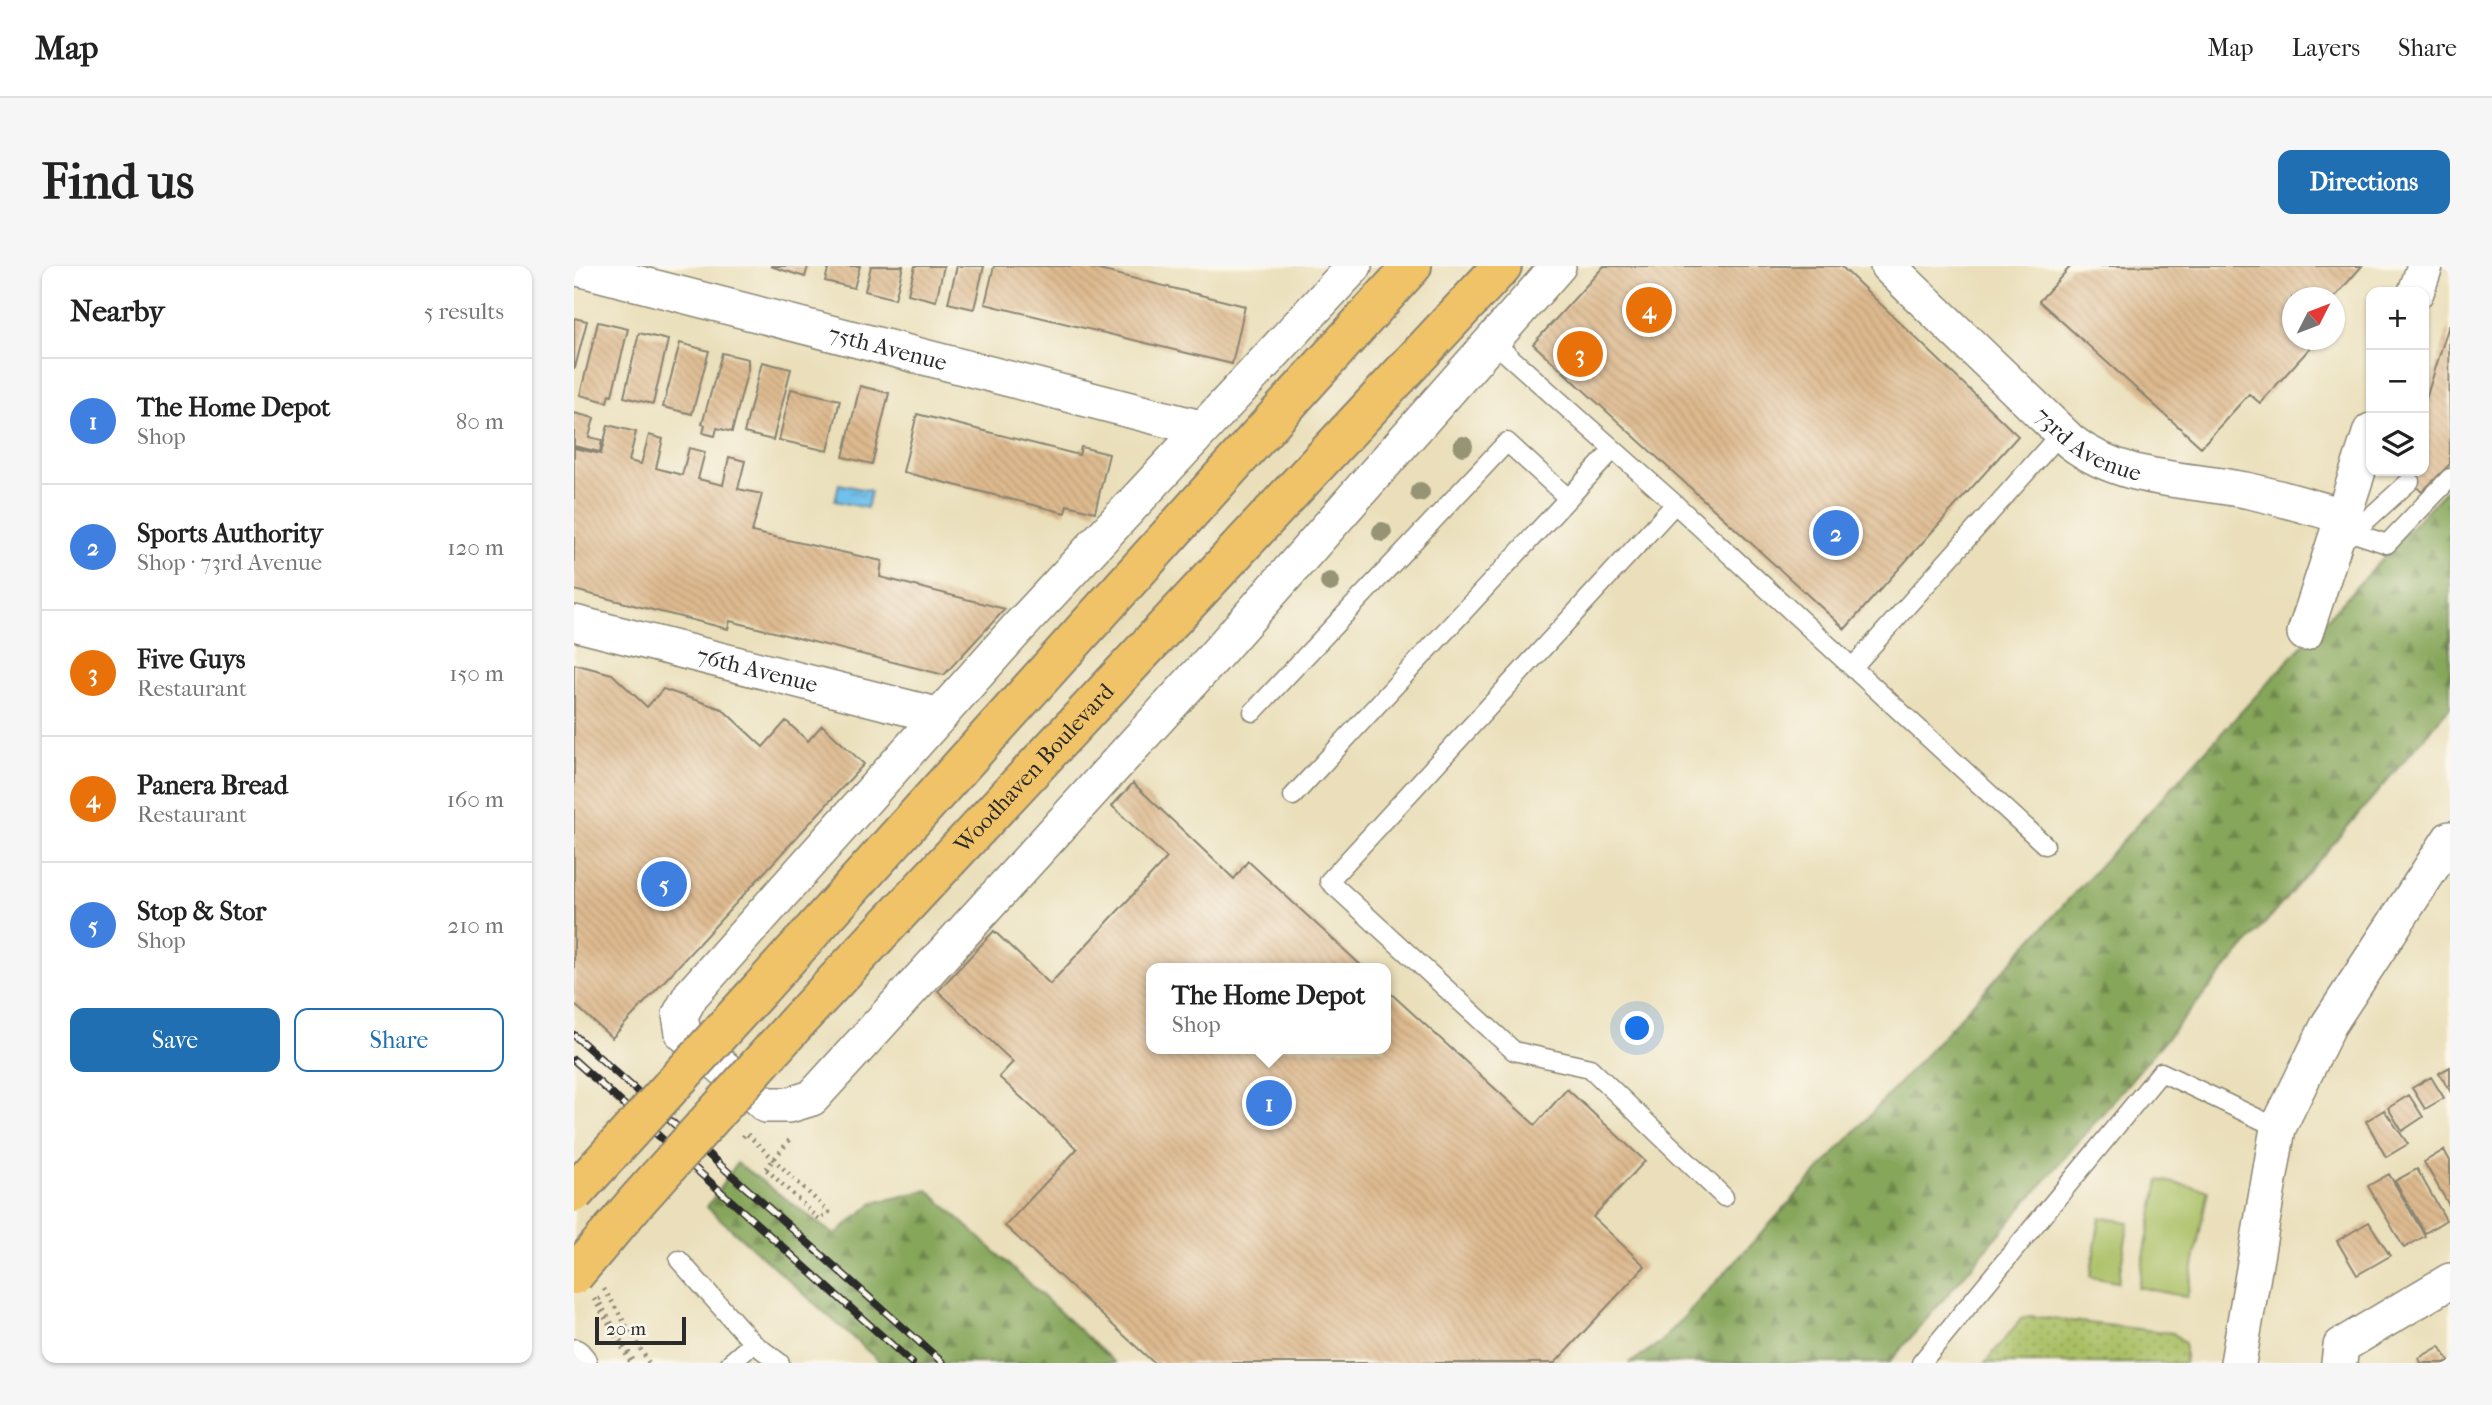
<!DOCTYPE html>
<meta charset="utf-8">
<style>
body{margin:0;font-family:"IM FELL French Canon",serif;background:#f6f6f6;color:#222}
.controls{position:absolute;right:21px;top:21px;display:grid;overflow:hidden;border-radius:14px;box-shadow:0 2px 5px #0004}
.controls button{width:63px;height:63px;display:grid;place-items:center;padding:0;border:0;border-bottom:2px solid #e0e0e0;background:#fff;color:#222;font:35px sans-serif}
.compass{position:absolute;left:1708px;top:21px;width:63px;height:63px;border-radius:50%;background:#fff;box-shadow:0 2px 5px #0004;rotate:48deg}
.scale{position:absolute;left:21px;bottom:18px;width:91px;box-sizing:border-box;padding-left:7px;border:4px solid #2b2b2b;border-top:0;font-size:19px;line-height:24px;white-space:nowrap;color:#2b2b2b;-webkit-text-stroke:5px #fbf7ec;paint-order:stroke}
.you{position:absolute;left:1064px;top:763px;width:24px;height:24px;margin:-18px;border:5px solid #fff;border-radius:50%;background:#1a73e8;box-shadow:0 0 0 10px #1a73e833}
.badge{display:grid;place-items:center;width:46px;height:46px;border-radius:50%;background:#1f6fb2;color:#fff;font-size:23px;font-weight:700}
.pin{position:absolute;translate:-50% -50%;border:4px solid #fff;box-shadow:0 2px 7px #0006}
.popup{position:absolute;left:572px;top:697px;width:245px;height:91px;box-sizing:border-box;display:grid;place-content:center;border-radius:14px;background:#fff;filter:drop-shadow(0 2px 5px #0005);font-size:23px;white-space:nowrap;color:#767676}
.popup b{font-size:26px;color:#222}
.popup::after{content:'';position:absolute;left:50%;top:100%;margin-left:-14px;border:14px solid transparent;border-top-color:#fff}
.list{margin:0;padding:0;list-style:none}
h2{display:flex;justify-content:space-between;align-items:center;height:91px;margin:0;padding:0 28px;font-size:30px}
h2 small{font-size:23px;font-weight:400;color:#767676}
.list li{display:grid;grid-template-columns:46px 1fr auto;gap:21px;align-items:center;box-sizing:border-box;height:126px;padding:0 28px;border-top:2px solid #e0e0e0}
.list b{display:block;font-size:26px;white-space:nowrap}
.list p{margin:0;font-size:23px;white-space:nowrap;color:#767676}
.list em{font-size:23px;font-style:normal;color:#767676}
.actions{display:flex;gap:14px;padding:21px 28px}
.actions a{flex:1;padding:16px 0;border:2px solid #1f6fb2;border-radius:14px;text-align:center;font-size:24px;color:#1f6fb2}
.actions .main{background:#1f6fb2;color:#fff}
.icon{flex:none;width:38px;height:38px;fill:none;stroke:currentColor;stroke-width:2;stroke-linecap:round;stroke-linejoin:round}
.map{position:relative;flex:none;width:1876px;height:1097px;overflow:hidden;border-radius:14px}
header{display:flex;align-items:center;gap:42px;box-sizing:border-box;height:98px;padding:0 35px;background:#fff;border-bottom:2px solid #e0e0e0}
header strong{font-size:33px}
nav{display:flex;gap:38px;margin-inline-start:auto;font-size:24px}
.intro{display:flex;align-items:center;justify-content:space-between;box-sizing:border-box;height:168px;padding:0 42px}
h1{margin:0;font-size:49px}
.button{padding:18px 32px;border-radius:14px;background:#1f6fb2;color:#fff;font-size:24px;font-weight:700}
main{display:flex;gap:42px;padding:0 42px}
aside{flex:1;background:#fff;border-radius:14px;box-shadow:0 2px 5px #0004}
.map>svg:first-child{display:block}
.grass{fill:url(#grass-dots);stroke:#6a7548;stroke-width:2}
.forest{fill:url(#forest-firs);stroke:#586842;stroke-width:2}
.green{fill:#a9bf64;stroke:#6a7548;stroke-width:2}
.water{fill:url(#water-ripples);stroke:#4e768b;stroke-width:2}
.building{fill:url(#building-back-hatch)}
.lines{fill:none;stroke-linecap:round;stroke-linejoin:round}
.service-casing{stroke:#8a8572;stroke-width:21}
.minor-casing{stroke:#8a8572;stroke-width:38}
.primary-casing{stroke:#8a8572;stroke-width:42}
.path{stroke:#8a8572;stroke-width:4.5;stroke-dasharray:2 5;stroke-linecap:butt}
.service{stroke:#fff;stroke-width:18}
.minor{stroke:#fff;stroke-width:35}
.primary{stroke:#f0c369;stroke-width:38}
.rail-casing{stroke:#2b2b2b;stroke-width:8}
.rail{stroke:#fbf7ec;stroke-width:5;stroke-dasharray:16;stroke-linecap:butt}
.primary-bridge-casing{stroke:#8a8572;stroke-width:42;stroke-linecap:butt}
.path-bridge{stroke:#8a8572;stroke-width:4.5;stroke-dasharray:2 5;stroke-linecap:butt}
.primary-bridge{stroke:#f0c369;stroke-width:38}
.tree{fill:#969475}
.labels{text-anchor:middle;stroke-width:7;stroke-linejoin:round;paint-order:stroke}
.street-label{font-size:23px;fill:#2b2b2b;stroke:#fbf7ec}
</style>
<header>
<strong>Map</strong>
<nav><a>Map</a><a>Layers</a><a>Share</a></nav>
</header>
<div class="intro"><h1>Find us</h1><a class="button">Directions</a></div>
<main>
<aside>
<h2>Nearby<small>5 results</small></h2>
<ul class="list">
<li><span class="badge" style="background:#3f7fe0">1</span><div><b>The Home Depot</b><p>Shop</p></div><em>80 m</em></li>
<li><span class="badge" style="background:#3f7fe0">2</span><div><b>Sports Authority</b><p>Shop · 73rd Avenue</p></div><em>120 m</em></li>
<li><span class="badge" style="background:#e8710a">3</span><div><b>Five Guys</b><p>Restaurant</p></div><em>150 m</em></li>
<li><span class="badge" style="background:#e8710a">4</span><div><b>Panera Bread</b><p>Restaurant</p></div><em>160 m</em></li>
<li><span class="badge" style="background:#3f7fe0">5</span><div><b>Stop &amp; Stor</b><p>Shop</p></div><em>210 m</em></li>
</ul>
<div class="actions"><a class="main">Save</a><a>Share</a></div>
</aside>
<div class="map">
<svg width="1876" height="1097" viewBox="0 0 1876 1097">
<defs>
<pattern id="grass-dots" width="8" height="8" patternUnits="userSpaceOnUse" patternTransform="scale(1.75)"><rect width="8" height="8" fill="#a9bf64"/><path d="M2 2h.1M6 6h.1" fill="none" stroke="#8a9b53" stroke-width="1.8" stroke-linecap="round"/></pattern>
<pattern id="forest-firs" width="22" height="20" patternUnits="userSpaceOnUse" patternTransform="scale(1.75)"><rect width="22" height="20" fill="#86a65a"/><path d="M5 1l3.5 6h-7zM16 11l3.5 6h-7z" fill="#6e874b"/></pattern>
<pattern id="water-ripples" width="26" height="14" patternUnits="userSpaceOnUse" patternTransform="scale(1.75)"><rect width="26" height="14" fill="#70c0eb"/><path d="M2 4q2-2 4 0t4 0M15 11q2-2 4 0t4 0" fill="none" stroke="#5c9cbf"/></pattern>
<pattern id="building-back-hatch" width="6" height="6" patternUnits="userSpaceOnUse" patternTransform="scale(1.75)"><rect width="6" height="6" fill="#ddb98e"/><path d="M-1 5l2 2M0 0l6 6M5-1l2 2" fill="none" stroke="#be9f7b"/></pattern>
</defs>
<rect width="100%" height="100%" fill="#fbf7ec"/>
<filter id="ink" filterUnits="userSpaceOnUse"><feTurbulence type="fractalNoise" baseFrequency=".0143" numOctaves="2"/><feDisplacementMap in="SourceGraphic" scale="14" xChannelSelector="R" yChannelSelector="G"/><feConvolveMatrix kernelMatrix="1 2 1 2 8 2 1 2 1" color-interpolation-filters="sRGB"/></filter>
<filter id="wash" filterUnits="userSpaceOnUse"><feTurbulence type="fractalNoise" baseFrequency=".00686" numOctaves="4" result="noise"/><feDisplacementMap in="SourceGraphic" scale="28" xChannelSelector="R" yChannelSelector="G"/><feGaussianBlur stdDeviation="1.57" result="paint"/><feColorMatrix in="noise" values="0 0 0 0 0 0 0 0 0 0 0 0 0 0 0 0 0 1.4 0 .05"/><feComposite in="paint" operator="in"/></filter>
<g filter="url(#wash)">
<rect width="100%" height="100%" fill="#eadfba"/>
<path class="grass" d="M1455 1050 1599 1067 1611 1077V1097H1411L1447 1053Z"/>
<path class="forest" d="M1876 219V441L1315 1097H1056L1087 1076Z
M163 897 261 969 299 937 354 924 541 1097H307L133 941Z"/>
<path class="green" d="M1585 914 1634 924 1613 1031 1564 1021Z
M1526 951 1555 956 1544 1016 1516 1011Z"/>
<path class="water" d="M265 218 297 225 293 242 261 235Z"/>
<g id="blocks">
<path class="building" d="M196 0H234L231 11Z
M255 0H286L280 22 251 15Z
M297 0H329L321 33 291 25Z
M341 0H370L362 35 334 28Z
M383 0H410L400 43 374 37Z
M420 0H509L671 40 658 98 411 38Z
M1030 0H1267L1444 170 1271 363 959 78Z
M1497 0H1788L1760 32H1718V74H1727L1736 82 1686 137 1675 128 1627 181 1465 35Z
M0 52 13 55 1 102H0Z
M24 56 54 63 38 129 35 128 33 136 6 129Z
M1875 59 1876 198 1848 226 1828 207 1850 205V139Z
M65 67 94 74 79 138 50 131Z
M106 77 135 85 118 148 89 141Z
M148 87 174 93V103L158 166 143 162 141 170 129 167 131 159 128 158Z
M188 96 217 103 199 174 170 167Z
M286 120 315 127 298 198 269 191Z
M217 123 266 134 254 185 205 174Z
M0 147 20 152 15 171 28 174 26 186 0 180Z
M343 148 505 189 507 181 535 188 521 246 493 239 491 247 329 206Z
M34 159 62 166 55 195 67 198 75 169 89 173 82 202 108 209 115 182 131 186 124 213 149 219 155 191 171 195 164 223 188 228 178 266 308 295 306 311 431 343 370 409 156 355 154 363 0 324V182L27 188Z
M0 398 38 408 73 441 89 423 148 443 189 481 212 455 234 475 248 459 290 498 38 772 0 738Z
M559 517 660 613 674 595 790 702H578V783H812V723L961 859 993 823 1071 895 1019 951 1071 1000 981 1097H580L431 960 503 883 425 811 439 796 364 725 420 665 476 718 593 592 538 540Z
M1876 801V825L1865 807Z
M1857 811 1870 832 1851 843 1838 822Z
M1835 829 1849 851 1828 865 1814 842Z
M1810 844 1834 878 1812 891 1792 855Z
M1870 884 1876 895V941L1850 896Z
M1843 903 1872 954 1851 967 1821 915Z
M1815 908 1851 970 1830 982 1794 920Z
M1795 956 1816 990 1783 1009 1763 975Z
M1866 1080 1876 1097H1847L1845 1092Z"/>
</g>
</g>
<g filter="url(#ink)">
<use href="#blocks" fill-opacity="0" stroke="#8a8572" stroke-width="2"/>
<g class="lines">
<g class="service-casing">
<path id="service" d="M918 75 1101 238 1471 579
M1101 238 755 615 940 785 1016 802 1150 931
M1780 267 1813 278 1876 212
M1774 271 1836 215
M1279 401 1487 167
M679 446 933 176 994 232
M719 530 1038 185
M105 994 179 1077 156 1097
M179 1077 206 1097
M1347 1097 1587 806 1704 862"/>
</g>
<g class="minor-casing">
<g id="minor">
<path d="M780 0 442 364 117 729 106 749 109 767 192 839H215L238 832 638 393 984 0"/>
<path id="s1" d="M1314 0 1497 176C1549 216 1613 212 1676 225 1708 232 1739 242 1770 250"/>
<path id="s2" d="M0 1 626 162"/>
<path d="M1842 26 1851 0"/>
<path id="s3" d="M0 357 366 450"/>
<path d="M1731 367 1797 165"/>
<path d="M0 1091 5 1097"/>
<path d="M1664 1097 1704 862 1755 758 1876 573"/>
<path d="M1765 1097 1767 1080 1876 1015"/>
</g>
</g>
<g class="primary-casing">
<g id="primary">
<path d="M187 722 838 0"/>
<path id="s4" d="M224 755 928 0"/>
</g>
</g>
<path class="path" d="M192 903 218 871
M30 1023 75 1097
M20 1033 57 1097"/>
<use href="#service" class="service"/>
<use href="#minor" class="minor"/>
<use href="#primary" class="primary"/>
<g class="rail-casing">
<path id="rail" d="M0 769 369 1097
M0 794 338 1097"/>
</g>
<use href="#rail" class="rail"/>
<g class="primary-bridge-casing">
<path id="primary-bridge" d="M0 927 187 722
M0 1009 61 937 224 755"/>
</g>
<path class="path-bridge" d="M169 871 172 867 255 946 246 954 192 903
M26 1032 24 1034 61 1097"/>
<use href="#primary-bridge" class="primary-bridge"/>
</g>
<g class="tree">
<circle cx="889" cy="180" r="10"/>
<circle cx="846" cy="226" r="10"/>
<circle cx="808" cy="266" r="10"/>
<circle cx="756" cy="316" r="10"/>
</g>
</g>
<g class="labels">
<g class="street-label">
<text dy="8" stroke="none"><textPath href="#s2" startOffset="324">75th Avenue</textPath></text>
<text dy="8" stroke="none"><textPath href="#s1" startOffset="270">73rd Avenue</textPath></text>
<text dy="8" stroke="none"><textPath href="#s3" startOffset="189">76th Avenue</textPath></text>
<text dy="8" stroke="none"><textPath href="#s4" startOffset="346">Woodhaven Boulevard</textPath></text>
</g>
</g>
</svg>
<div class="controls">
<button>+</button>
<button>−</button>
<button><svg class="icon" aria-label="layers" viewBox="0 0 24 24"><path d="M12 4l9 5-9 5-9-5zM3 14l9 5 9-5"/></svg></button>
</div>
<svg class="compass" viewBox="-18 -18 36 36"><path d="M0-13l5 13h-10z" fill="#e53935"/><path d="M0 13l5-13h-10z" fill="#767676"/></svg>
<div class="scale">20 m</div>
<div class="you"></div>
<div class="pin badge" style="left:695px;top:837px;background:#3f7fe0">1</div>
<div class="popup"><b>The Home Depot</b>Shop</div>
<div class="pin badge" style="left:1262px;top:267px;background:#3f7fe0">2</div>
<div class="pin badge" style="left:1006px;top:88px;background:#e8710a">3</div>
<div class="pin badge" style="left:1075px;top:44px;background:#e8710a">4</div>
<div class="pin badge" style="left:90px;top:618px;background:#3f7fe0">5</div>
</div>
</main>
